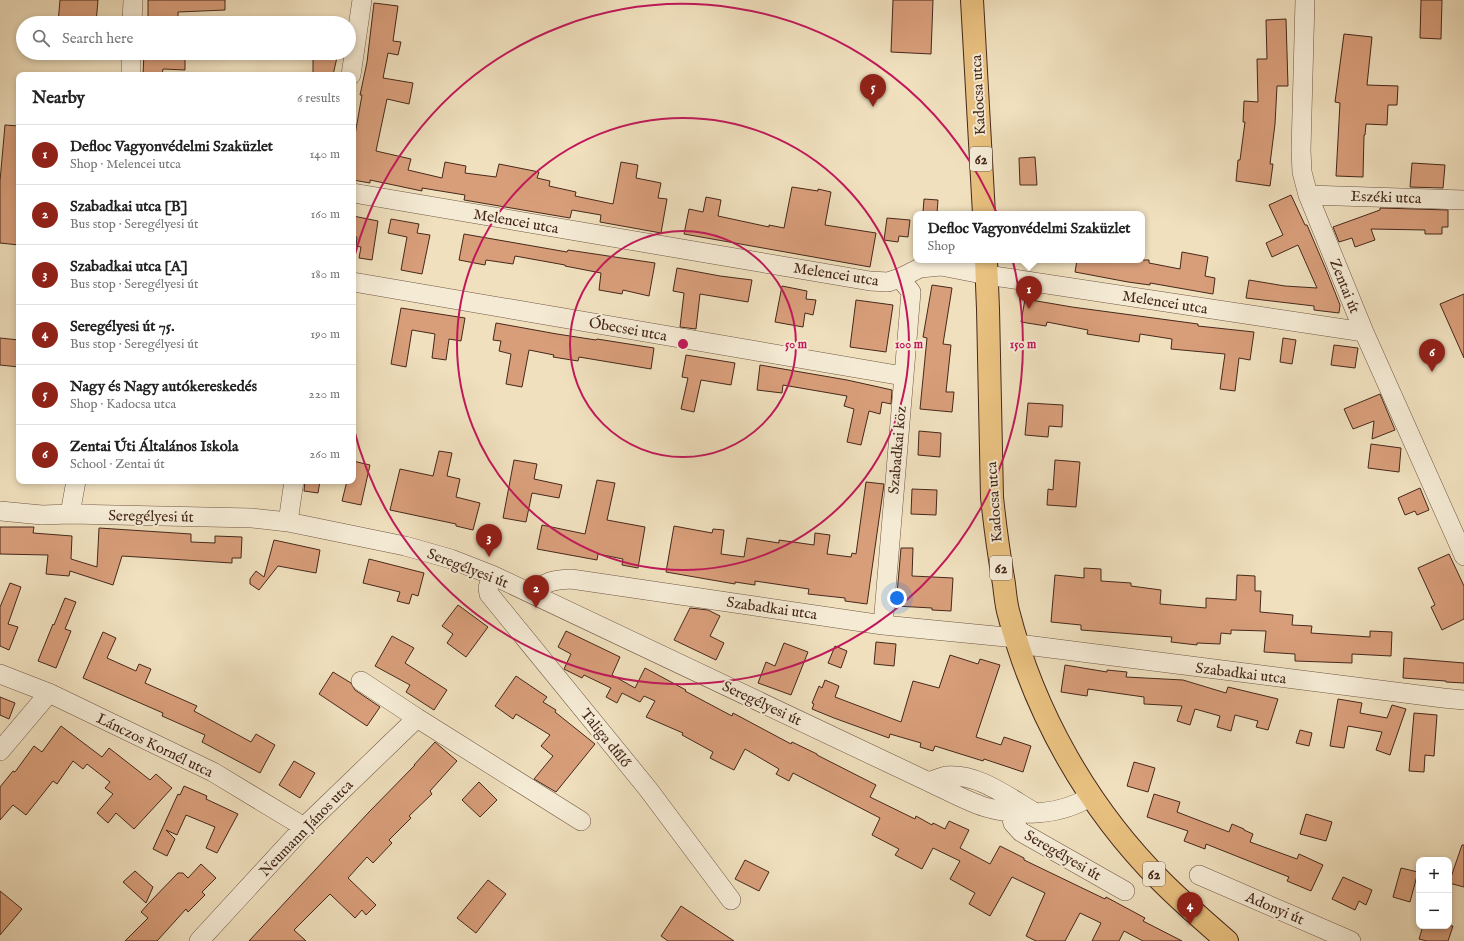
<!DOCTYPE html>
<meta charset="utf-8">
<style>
body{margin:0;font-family:"IM FELL English",serif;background:#f6f6f6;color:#222}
.controls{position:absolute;right:12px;bottom:12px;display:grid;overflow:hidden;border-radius:8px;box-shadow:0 2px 6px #0003}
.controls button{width:36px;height:36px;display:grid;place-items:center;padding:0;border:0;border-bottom:1px solid #e0e0e0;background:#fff;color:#222;font:20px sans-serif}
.you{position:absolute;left:897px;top:598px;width:14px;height:14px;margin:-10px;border:3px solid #fff;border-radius:50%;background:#1a73e8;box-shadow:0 0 0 6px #1a73e833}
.badge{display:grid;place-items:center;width:26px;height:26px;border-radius:50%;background:#8f2418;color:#fff;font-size:13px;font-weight:700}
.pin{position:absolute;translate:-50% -33px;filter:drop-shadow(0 1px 2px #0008)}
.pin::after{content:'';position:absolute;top:21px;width:14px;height:12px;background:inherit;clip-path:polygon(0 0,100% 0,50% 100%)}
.popup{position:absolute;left:913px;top:211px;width:232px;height:52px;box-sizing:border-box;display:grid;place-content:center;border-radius:8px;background:#fff;filter:drop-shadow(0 1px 3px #0005);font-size:13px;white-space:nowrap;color:#767676}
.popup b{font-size:15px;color:#222}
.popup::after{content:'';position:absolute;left:50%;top:100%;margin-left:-8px;border:8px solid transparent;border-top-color:#fff}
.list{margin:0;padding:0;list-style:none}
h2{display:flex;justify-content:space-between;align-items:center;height:52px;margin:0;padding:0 16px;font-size:17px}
h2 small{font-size:13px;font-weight:400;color:#767676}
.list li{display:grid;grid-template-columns:26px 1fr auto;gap:12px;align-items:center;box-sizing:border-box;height:60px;padding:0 16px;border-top:1px solid #e0e0e0}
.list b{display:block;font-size:15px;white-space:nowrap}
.list p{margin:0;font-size:13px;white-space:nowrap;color:#767676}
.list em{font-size:13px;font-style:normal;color:#767676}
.icon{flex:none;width:22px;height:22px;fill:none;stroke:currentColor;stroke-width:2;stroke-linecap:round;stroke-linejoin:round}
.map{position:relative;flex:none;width:1464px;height:941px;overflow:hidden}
.search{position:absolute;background:#fff;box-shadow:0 2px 6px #0003;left:16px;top:16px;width:340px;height:44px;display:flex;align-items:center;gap:10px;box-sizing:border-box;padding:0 14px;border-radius:22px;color:#767676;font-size:15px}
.panel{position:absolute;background:#fff;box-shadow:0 2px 6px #0003;left:16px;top:72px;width:340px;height:412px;border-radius:8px}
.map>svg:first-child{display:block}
.building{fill:#d89e7a;stroke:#46281b}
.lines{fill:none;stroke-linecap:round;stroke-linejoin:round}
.minor-casing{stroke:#705644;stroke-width:20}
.major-casing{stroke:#46281b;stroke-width:24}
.minor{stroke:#f5ebd5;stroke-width:19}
.major{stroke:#e8c07f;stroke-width:22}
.ring{fill:none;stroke:#c2185b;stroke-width:2}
.labels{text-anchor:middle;stroke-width:4;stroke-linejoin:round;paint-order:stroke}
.shield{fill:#f5ebd5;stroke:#7a6253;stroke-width:1}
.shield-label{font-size:14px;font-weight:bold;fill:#46281b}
.street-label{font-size:15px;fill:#46281b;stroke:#f5ebd5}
.centre{fill:#c2185b;stroke:#f5ebd5;stroke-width:2}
.ring-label{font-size:12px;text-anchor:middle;font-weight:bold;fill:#c2185b;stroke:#f5ebd5;stroke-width:4;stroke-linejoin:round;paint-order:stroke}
</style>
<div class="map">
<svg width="1464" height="941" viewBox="0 0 1464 941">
<rect width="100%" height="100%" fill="#f0e0be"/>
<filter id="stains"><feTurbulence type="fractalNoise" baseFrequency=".005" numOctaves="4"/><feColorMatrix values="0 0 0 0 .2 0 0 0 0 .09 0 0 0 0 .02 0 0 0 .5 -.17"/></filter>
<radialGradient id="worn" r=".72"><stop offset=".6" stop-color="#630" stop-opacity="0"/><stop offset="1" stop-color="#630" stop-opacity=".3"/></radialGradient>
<path class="building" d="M60 0H98L96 23H58Z
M148 0H225V10L178 12V17H171L170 23H148Z
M893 0H933L931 54 891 52Z
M1421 0H1442L1441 39 1420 38Z
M374 3 398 6 393 41 401 42 398 55 388 53 383 78 413 83 409 104 387 99 376 151 411 159 408 170 442 178 445 162 466 166 465 173 496 177 499 164 539 172 537 178 550 181 549 186 576 192 575 196 613 204 621 162 638 165 636 178 661 183 658 198 667 199 661 233 600 222 601 215 572 210 570 218 464 200 465 195 422 188V191L370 180V183L353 180V146L362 95H360L367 62Z
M1286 19 1288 86H1277L1275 124 1270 164H1273L1270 186 1236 181 1238 160H1240L1245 122H1243L1244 101 1258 102 1257 59H1267L1266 20Z
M1344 34 1372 37 1367 85 1398 86 1397 105H1388L1387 125 1366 124 1365 135H1364L1363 177 1336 176 1340 103 1335 102Z
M144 53H168V55L185 56V70L163 69 162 75H143Z
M313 53H338L333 75H313Z
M5 125 19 126V245L0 243V181Z
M1035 157 1037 185H1020L1019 158Z
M1412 163 1445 165 1443 188 1410 187Z
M792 187 818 191V189L831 192 825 225 876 233 870 267 684 234 689 209 703 212 706 197 721 200 718 216 769 227V225L784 228Z
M1291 195 1305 225H1307L1327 272 1340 305 1339 313 1314 310V306L1246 298 1249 280 1285 286 1317 288 1298 245 1272 257 1266 243 1283 235 1269 205Z
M924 199 938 200 937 213 923 212Z
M1380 208 1448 210V227H1442V234H1425V230L1371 229 1375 240 1355 247 1352 238 1339 242 1333 227 1380 210Z
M353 216 378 221 372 260 359 258 361 247 356 246 357 237 353 236Z
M887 218 910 220 908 237 899 236 898 242 884 240Z
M391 219 419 224 417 233 430 235 422 274 401 270 407 237 388 233Z
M464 234 567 252 568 250 655 263 649 296 623 290 622 294 599 290 601 273 565 266V265L515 256 513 264 486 260 485 265 459 260Z
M1182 252 1208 257 1205 276 1215 278 1213 294 1150 283V285L1128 282 1075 272 1077 260H1149V263L1180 269Z
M677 268 720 276 752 280 748 302 700 294 696 329 680 327 684 293 673 291Z
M932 285 952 288 943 344 951 345 946 392H954L952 412 920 409 927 338 923 337Z
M782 286 807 291 806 299 816 300 813 315 805 313 803 327 775 322Z
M1464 294V358L1440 304Z
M1025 299 1072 307 1198 324V326L1254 332 1250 360 1239 358 1235 391 1220 389 1225 354 1171 349 1172 339 1140 334 1139 342 1087 334 1088 330 1047 322 1046 326 1021 322Z
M856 300 893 305 886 352 850 347Z
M401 308 465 318 461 341 449 339 446 360 432 358 435 334 412 330 406 367 391 364Z
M496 323 557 334 596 340 597 339 654 348 651 369 579 357 578 361 553 357 554 355 529 350 522 387 506 384 511 354 499 351 501 341 493 340Z
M0 338 19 340V367L0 365Z
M1283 338 1296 340 1292 364 1280 362Z
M1334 345 1358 348 1355 368 1331 365Z
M686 355 735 363 731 385 701 380 694 412 681 409 688 378 682 377Z
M760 365 847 380 892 390 891 404 882 402 880 414 869 411 861 445 847 442 854 409 844 406 847 396 783 385 782 393 757 390Z
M1380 394 1395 430 1372 439 1374 421 1353 429 1344 409Z
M1028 403 1063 405 1062 427 1049 426 1048 437 1025 435Z
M919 431 941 433 940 457 918 455Z
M1371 444 1401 448 1399 472 1368 468Z
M439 451 452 453 447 476 460 479 456 497 480 503 473 530 456 526V524L390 510 400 469 433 476Z
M514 460 537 464 534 479 562 485 559 498 532 493 526 522 503 518Z
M1055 460 1080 462 1076 507 1047 505 1048 489 1053 490Z
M353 461 370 465 361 505 342 501 347 481H353Z
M597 480 615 483 607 520 645 527 638 568 622 565 623 559 598 554 597 560 537 549 542 525 585 534Z
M305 481H320L318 493 304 491Z
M866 482 884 484 867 604 845 601V598L808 594 809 589 755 581V585L735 582V584L666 572 674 526 712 533 713 529 724 530 721 554 744 557 747 538 779 543V540L814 545 815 533 830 535 827 554 851 557 852 553 856 554Z
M1420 488 1429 510 1417 515 1415 511 1405 515 1398 498Z
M912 489 937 490 936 515 911 514Z
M0 527H34L33 533 72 536 71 559 97 567 99 528 191 534V542L215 543V536L242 537 241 558H232V563L122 556 113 585 70 571 69 576 46 574 48 555 0 554Z
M274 540 320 550 316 573 278 566 259 590 250 584V579L256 571 264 577Z
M901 548H913L912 576 953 578 951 611 932 610V608L896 606Z
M1449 554 1464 586V619L1442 630 1431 607 1435 605 1418 568Z
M369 559 424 573 418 596 412 594 409 604 397 601 400 592 363 583Z
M1084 568 1101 569V581L1131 583V586L1161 590 1160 604 1206 608V598L1236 600 1237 575 1255 576V591H1261L1260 612 1293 615 1292 625 1312 626 1311 633 1370 637V631L1392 632 1391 656 1352 654V663L1295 661V654L1264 652 1266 631 1231 630V634L1221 633 1220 644 1197 643V645L1171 642 1172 637 1081 630V625L1051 622 1055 575 1084 578Z
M10 583 21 587 8 624 18 627 9 650 0 646V607Z
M65 598 76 602 65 629 71 631 56 668 38 661 53 624 54 625Z
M458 605 488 627 466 657 447 643 453 634 442 626Z
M690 608 708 610 720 616 710 636 724 643 716 660 674 640Z
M566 631 620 657 612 675 635 688 645 668 686 690 685 691 732 716 733 713 791 744 792 742 817 754V755L876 785 870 797 915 819 916 816 932 825 933 823 945 829 949 821 969 830 960 848 990 864 1000 846 1024 858V860L1105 899 1106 897 1145 918 1143 921 1182 941H1143L1124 931 1119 941H1092L1101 923 1080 913 1065 941H1036L1026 936 1045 893 1012 877 990 916 969 904 975 893 950 879 960 861 933 848 922 869 895 855 899 849 872 835 880 818 793 773 789 781 776 774 779 769 745 749 734 770 710 758 713 752 682 735 683 733 646 717 655 701 644 696 640 702 622 693 617 703 606 697 611 688 584 675 582 678 564 669 571 654 558 647Z
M103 632 116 638 107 658 136 671 139 664 151 669 145 683 197 706 194 711 251 742 256 734 275 745 260 773 202 742 205 735 162 716 163 713 83 678Z
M392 636 414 648 405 663 447 690 434 710 406 692 410 685 375 666Z
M876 642 896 644 894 666 874 664Z
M784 643 808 652 791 695 758 683 766 662 775 666Z
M835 646 847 651 841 668 828 663Z
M950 655 978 664 980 659 1000 665 976 737 1001 745 1004 737 1031 746 1023 772 984 759 983 761 935 746 933 751 920 747 921 743 890 734 889 738 834 718 812 709 814 704 812 703 819 686 822 688 825 680 839 686 835 697 901 722 913 681 939 688Z
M1404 658 1464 663V683L1446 682V681L1403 678Z
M1065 665 1107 672V670L1127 672 1126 677 1183 680 1226 693 1228 687 1278 699 1268 730 1256 727 1258 721 1235 715 1231 731 1217 727 1220 716 1195 709 1190 725 1177 721 1182 706 1144 704V697L1088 689 1087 696 1061 692Z
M333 672 351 683 355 690 380 707 367 726 319 694Z
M516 676 547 697 543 702 556 710 555 712 595 744 556 792 534 779 553 756 541 746 550 735 516 714 513 719 495 706Z
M0 697 15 703 9 719 0 715Z
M1338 699 1362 703 1360 713 1387 718 1392 705 1406 709 1390 755 1376 750 1382 732 1348 726 1344 748 1330 746Z
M1414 713 1437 715 1434 756 1425 755 1424 772 1409 771Z
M61 726 102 757 109 748 150 780 156 774 172 788 134 829 116 813 108 823 97 813 113 794 105 788 110 782 87 764 83 769 73 761 57 784 53 781 26 815 13 805 0 820V787L13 771 15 772 34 746 42 752Z
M1300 730 1312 733 1309 746 1296 743Z
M435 742 457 761 430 791 432 794 409 816 411 818 389 840 392 843 373 863 367 857 348 878 376 905 366 915 362 910 355 918 330 894 294 930 306 941H249L369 812 415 765H414Z
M294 761 315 773 300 798 279 785Z
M1134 762 1155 768 1148 792 1127 786Z
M479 782 497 800 480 817 462 800Z
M184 786 207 796 206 799 238 814 217 853 206 848 215 827 186 815 177 835 166 830 175 839 167 856 153 849 178 794 180 795Z
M1154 794 1180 802 1177 812 1229 832 1232 824 1244 829V830L1253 834 1250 842 1297 859 1299 854 1323 865 1311 891 1287 881 1289 877 1206 844 1205 849 1184 841 1188 831 1147 817Z
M1306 814 1332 822 1326 841 1300 834Z
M1462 845H1464V887L1449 883Z
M745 860 769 872 759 891 735 879Z
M201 864 216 878 202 892 205 895 188 912 186 909 157 941H125L148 918 141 912 148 904 178 873H183L188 878Z
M1401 868 1418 872 1410 902 1393 897Z
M135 871 153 887 146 903 123 882Z
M1343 877 1372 890 1366 905 1359 901 1355 910 1332 899Z
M488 880 506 894 476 933 457 918Z
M0 891 22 909 0 935Z
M681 906 734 941H668L661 936Z
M1423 926H1453L1448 941H1427L1419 939Z"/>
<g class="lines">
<g class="minor-casing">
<path id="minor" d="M1305 0 1301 150 1302 172 1308 195 1364 332 1464 556
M132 23 133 0
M131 75V53
M351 75 362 0
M353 193 870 281 888 282 900 278 920 268 941 266 987 275 1364 332
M1308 195 1464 200
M353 282 903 376
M0 511 42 515 70 514 252 518 288 522 405 546 451 559 492 575 929 782C947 790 966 801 985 807 1018 817 1061 816 1091 796
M70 514 76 481
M288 522 294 481
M492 575 488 588 489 594 648 789 731 900
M533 594C545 581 553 580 571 579L883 625 1016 638
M883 625 911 292 900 278
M1018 644 1443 698 1464 700
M0 674 49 693 213 772 304 827
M361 681 417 718 581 821
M0 751 49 693
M929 782C934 780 941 777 946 776 978 773 1008 797 1034 812
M1010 812 1013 823 1021 832 1125 891
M1199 875 1351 941
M199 941 304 827 417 718"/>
</g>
<g class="major-casing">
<path id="major" d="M972 0 984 214
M986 260 988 309 992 497C995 527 999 555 1004 584 1005 593 1006 603 1008 611 1034 713 1088 808 1162 882 1183 903 1205 922 1227 941"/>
</g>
<use href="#minor" class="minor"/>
<use href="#major" class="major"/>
</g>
<g class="ring">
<circle cx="683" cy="344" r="113"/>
<circle cx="683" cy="344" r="226"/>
<path d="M353 262A340 340 0 1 1 353 426"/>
</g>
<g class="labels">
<g class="shield">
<rect x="970" y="147" width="22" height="24" rx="3"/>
<rect x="990" y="556" width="22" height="24" rx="3"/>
<rect x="1143" y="862" width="22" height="24" rx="3"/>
</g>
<g class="shield-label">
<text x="981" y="164">62</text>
<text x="1001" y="573">62</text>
<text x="1154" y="879">62</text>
</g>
<g class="street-label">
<text transform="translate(978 95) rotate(-93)" y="5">Kadocsa utca</text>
<text transform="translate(1386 197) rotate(2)" y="5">Eszéki utca</text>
<text transform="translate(516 221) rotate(10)" y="5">Melencei utca</text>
<text transform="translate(836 274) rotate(9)" y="5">Melencei utca</text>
<text transform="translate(1345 286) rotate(68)" y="5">Zentai út</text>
<text transform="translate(1165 302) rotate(9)" y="5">Melencei utca</text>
<text transform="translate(628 329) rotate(10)" y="5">Óbecsei utca</text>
<text transform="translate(897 450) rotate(-85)" y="5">Szabadkai köz</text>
<text transform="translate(994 502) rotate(-94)" y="5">Kadocsa utca</text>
<text transform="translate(151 516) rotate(1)" y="5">Seregélyesi út</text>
<text transform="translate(468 568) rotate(21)" y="5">Seregélyesi út</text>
<text transform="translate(772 608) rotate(8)" y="5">Szabadkai utca</text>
<text transform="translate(1241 673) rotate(7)" y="5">Szabadkai utca</text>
<text transform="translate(762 703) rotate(25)" y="5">Seregélyesi út</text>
<text transform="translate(606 738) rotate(51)" y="5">Taliga dűlő</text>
<text transform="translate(155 745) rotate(26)" y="5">Lánczos Kornél utca</text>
<text transform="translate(306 828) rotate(-46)" y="5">Neumann János utca</text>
<text transform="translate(1063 855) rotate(30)" y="5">Seregélyesi út</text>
<text transform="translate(1275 908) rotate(23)" y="5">Adonyi út</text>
</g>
</g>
<circle cx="683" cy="344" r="6" class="centre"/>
<g class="ring-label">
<text x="796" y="348">50 m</text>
<text x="909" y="348">100 m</text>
<text x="1023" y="348">150 m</text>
</g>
<rect width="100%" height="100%" filter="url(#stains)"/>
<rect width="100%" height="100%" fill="url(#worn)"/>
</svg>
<div class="controls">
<button>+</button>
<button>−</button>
</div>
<div class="you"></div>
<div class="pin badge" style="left:1029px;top:309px">1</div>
<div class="popup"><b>Defloc Vagyonvédelmi Szaküzlet</b>Shop</div>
<div class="pin badge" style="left:536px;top:608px">2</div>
<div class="pin badge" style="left:489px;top:557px">3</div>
<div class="pin badge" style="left:1190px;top:925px">4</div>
<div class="pin badge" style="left:873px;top:107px">5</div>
<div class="pin badge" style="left:1432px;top:372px">6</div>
<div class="search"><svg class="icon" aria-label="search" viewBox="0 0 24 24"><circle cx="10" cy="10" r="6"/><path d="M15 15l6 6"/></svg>Search here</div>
<section class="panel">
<h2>Nearby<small>6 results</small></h2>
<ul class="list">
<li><span class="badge">1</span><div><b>Defloc Vagyonvédelmi Szaküzlet</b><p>Shop · Melencei utca</p></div><em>140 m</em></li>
<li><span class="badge">2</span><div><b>Szabadkai utca [B]</b><p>Bus stop · Seregélyesi út</p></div><em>160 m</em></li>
<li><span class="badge">3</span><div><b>Szabadkai utca [A]</b><p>Bus stop · Seregélyesi út</p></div><em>180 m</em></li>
<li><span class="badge">4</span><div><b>Seregélyesi út 75.</b><p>Bus stop · Seregélyesi út</p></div><em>190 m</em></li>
<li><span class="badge">5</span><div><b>Nagy és Nagy autókereskedés</b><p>Shop · Kadocsa utca</p></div><em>220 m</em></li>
<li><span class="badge">6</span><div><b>Zentai Úti Általános Iskola</b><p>School · Zentai út</p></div><em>260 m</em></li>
</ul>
</section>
</div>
